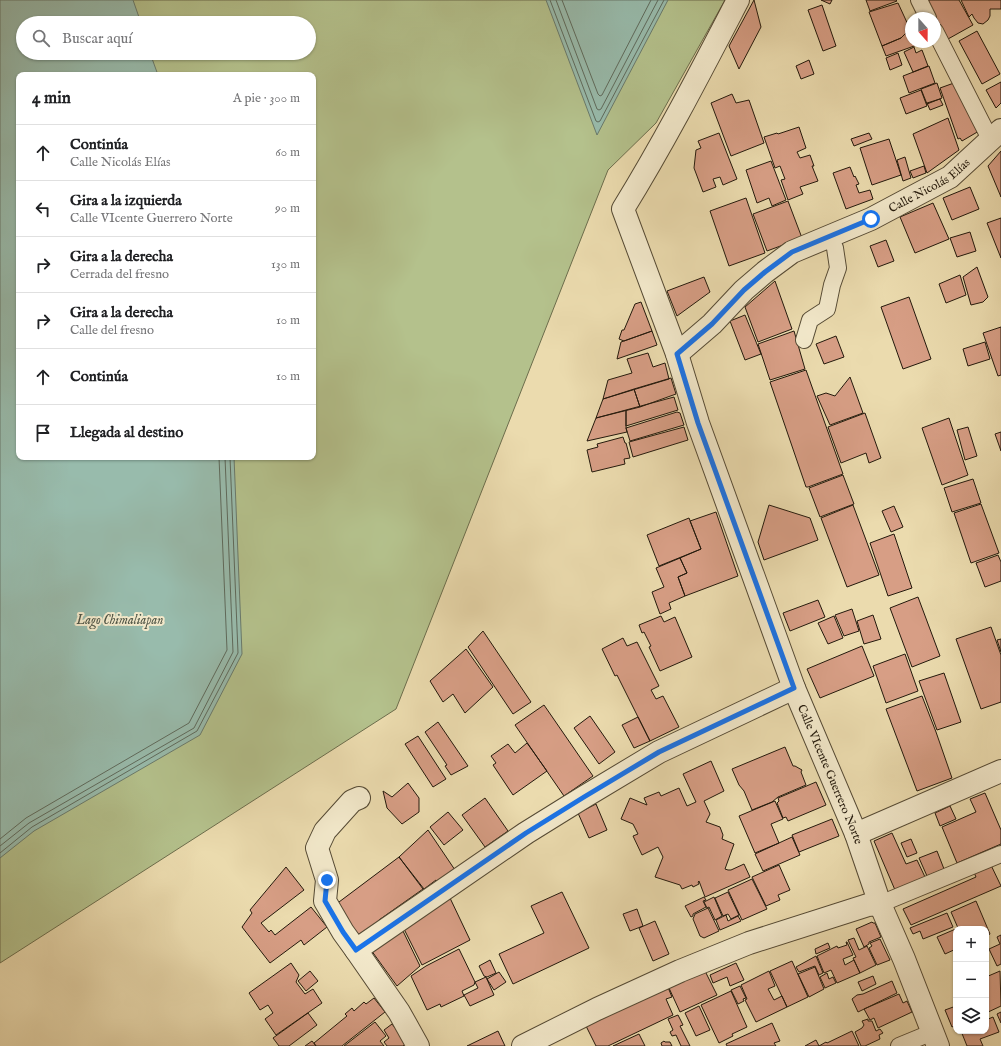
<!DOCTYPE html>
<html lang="es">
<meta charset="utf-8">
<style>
body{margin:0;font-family:"IM FELL English",serif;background:#f6f6f6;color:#202124}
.controls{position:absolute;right:12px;bottom:12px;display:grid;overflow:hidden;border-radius:8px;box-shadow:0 1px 3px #0004}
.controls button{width:36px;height:36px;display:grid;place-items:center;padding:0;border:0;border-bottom:1px solid #e0e0e0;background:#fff;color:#202124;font:20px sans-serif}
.compass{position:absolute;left:905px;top:12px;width:36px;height:36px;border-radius:50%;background:#fff;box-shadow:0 1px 3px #0004;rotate:159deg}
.stop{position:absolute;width:12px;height:12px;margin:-9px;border:3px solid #1a73e8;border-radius:50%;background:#fff}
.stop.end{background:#1a73e8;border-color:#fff;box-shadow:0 1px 4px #0008}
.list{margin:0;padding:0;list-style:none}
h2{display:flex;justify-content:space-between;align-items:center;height:52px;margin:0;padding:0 16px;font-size:17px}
h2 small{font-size:13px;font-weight:400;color:#757577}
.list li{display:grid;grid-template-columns:26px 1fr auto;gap:12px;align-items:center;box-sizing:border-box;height:56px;padding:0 16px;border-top:1px solid #e0e0e0}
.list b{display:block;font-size:15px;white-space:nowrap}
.list p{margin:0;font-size:13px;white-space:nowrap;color:#757577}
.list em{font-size:13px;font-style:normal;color:#757577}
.icon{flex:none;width:22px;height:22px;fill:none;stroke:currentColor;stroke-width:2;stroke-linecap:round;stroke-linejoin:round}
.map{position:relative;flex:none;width:1001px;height:1046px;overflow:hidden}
.search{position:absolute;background:#fff;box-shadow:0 1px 3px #0004;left:16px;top:16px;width:300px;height:44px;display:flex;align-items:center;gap:10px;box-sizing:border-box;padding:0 14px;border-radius:22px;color:#757577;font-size:15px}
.panel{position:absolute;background:#fff;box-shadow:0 1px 3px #0004;left:16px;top:72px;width:300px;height:388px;border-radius:8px}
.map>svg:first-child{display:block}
.green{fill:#b4c18c;stroke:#6c6d4c;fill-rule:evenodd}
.water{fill:#98bbac;stroke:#697a6c}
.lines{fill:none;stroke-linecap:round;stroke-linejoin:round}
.shore{stroke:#5e6a5c;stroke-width:1}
.building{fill:#d79e85;stroke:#23190c}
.lane-casing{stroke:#554a34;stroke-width:18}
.street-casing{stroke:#554a34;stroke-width:24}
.lane{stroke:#f2e8ca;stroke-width:16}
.street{stroke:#f2e8ca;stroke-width:22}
.route{stroke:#1a73e8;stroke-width:5}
.labels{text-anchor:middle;stroke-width:4;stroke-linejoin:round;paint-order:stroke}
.street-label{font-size:12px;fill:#23190c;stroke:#f2e8ca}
.water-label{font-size:13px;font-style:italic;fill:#4c5244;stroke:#f2e8ca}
</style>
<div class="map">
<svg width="1001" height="1046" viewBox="0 0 1001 1046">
<rect width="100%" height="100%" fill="#ebdbae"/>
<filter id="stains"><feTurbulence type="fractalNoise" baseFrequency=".005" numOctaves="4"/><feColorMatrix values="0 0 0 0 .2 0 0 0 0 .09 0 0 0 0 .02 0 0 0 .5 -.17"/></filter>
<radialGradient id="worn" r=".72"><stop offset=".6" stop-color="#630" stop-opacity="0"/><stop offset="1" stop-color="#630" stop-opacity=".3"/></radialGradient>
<path class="green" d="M0 0H725L656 123 608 170 396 709 0 963ZM23 23H309V53H23ZM19 75H313V457H19Z"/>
<path class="water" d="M0 0H133L141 23H23V53H150L158 75H19V457H234L242 654 200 735 34 831 0 858Z
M546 0H668L597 135Z"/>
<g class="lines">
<path class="shore" d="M550 0 596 121 598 122 600 121 664 0
M556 0 597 109 599 110 601 109 658 0
M562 0 598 94 600 96 602 95 651 0
M0 839 26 818 189 723 227 650 219 457
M0 846 29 823 194 728 233 652 225 457
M0 853 32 827 197 731 238 653 230 457"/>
</g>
<path class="building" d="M754 0 761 27 739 69 729 46Z
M821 0H832L830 4Z
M866 0H896L897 1 870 11Z
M930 0H959L973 25 948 39 927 1Z
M961 0H1001V9H990V16L988 20 983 24 978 23 974 18 972 14 969 17Z
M898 3 910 29 901 38 882 46 869 12Z
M822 5 836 46 823 51 808 10Z
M910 29 911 42H916L917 45 886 56 882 46 901 38Z
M977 31 1000 74 982 84 959 41Z
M914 47 916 53 922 50 928 66 913 72 904 52Z
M898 53 902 65 890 70 886 58Z
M809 60 814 74 801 79 796 66Z
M929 66 935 83 909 93 903 76Z
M1001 82V103L996 108 986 90Z
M937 83 942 98 927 104 921 89Z
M954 83 979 131 962 141 960 138 958 139 940 88Z
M921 90 927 106 906 114 900 98Z
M732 94 736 103 749 100 764 143 731 156 711 103Z
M940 99 943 105 930 110 927 103Z
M948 118 959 150 927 173 913 134Z
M799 127 806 148 797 152 800 158 810 155 814 166H812L818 181 800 187 803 194 788 200 781 180 785 179 780 166 775 168 764 137 777 133 778 134Z
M719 133 737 179 723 185 720 177 713 179 716 187 703 192 694 168 696 150 701 148 698 141Z
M869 133 872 139 854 146 851 139Z
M889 139 901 175 872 185 860 148Z
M1001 151V197L988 166Z
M905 157 911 178 903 181 897 160Z
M771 161 786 200 772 206 769 198 757 203 746 170Z
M924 166 926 173 913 178 910 171Z
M850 167 854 177 855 176 859 184 856 185 859 193 870 190 873 199 846 209 833 173Z
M970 187 979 209 952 220 943 198Z
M746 198 765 253 729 266 710 211Z
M788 201 802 238 767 251 753 214Z
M933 203 949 239 915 253 900 217Z
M1001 218V258L987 223Z
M970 232 976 251 957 257 950 238Z
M886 240 894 261 878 267 870 246Z
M977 267 988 297 983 302 971 305 963 277Z
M960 275 966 295 946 303 939 284Z
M704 277 710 292 677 316 667 291Z
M775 281 792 329 758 342 745 307Z
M909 297 931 359 903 369 881 307Z
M641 302 652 331 624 341 619 339 622 330H624L635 304Z
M745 315 761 354 745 360 730 321Z
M1001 327V375L998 376 983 333Z
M652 331 657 345 617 359 621 342Z
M794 331 805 369 770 380 758 344Z
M836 336 844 357 824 364 816 344Z
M985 342 990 359 968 366 963 349Z
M648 353 653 367 665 363 669 379 603 399 608 380 632 373 627 359Z
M806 370 843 474 808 487H806L770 382Z
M850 377 863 413 830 425 817 396 826 393 835 396Z
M671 378 676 394 640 407 634 389Z
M634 389 640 407 596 418 603 399Z
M674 397 678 410 626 426V410Z
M626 410V428L627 432 587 441 596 418Z
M677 412 680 413 684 425 630 441 626 428Z
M865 413 881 458 869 463 866 453 841 463 828 427Z
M949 418 968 475 942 485 922 428Z
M684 427 688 440 633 457 629 442Z
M968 427 977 456 965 460 957 430Z
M1001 432V451L995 434Z
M623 437 625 443H626L630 458 624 459 625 464 592 472 587 450 598 447 597 444Z
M843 475 854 504 820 517 809 488Z
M973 479 981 503 952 512 944 488Z
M981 504 999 553 971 563 954 513Z
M769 505 810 518 818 540 764 560 758 542Z
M853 505 879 575 847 587 821 518Z
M894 506 903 527 891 532 882 511Z
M716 512 738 576 685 596 678 577 687 573 680 558 701 549 690 521Z
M689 518 701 549 659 566 647 535Z
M894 534 912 588 888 596 870 543Z
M998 555 1001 562V581L985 587 976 563Z
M680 558 687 573 678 577 685 596 669 603 671 609 660 614 652 592 664 587 656 568Z
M918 597 940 656 912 667 890 608Z
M818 600 825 617 790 631 783 613Z
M852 609 859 631 844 636 835 615Z
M873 615 881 639 864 644 857 621Z
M661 616 664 622 675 617 692 657 660 671 649 647 651 646 644 632 642 633 639 625Z
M834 616 843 638 828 644 818 623Z
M991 627 1001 655V702L981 709 956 639Z
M483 631 531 702 513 714 468 647Z
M623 638 627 646 637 642 659 686 651 690 656 699 663 696 679 727 650 741 617 675 615 676 602 649Z
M1001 639V652L997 640Z
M862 646 874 676 820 698 807 669Z
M466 649 493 687 465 713 453 694 443 702 430 681Z
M905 654 918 691 886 703 873 666Z
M944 673 961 722 937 730 919 681Z
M922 696 936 732 952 778 917 791 886 709Z
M544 705 593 776 564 796 515 725Z
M590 716 615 752 599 764 574 728Z
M638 717 650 741 634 748 622 725Z
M438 722 468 766 451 775 445 766 447 765 425 732Z
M418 736 446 779 433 787 405 744Z
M527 743 547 771 513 795 493 765 496 763 491 756 508 744 515 753Z
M785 747 793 766H795L802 770 801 772 806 785 778 797 772 802 752 810 744 791 739 785 732 769Z
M711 761 724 791 704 801 710 814 706 822 720 827 723 835 722 839 734 844 725 869 728 870H731L744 864 750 877 705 897 699 881 698 882 699 884 693 887 692 885 682 889 680 885 655 877 663 857 658 847 642 855 633 836 638 834 633 824 621 819 630 798 647 805 644 798 659 792 661 796 679 788 687 806 696 802 683 774Z
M816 782 826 805 788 821 786 817 783 818 777 803 779 801 778 798Z
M408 783 419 798V812L402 824 387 808 383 791 392 797Z
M985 793 1001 830V844L957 863 942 827 976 812 970 799Z
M485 798 508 831 485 847 462 815Z
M775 801 783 819 771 824 779 843 755 853 739 816Z
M596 804 607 830 589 838 578 813Z
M950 806 956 819 940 826 935 813Z
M448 812 463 830 444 845 430 827Z
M832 819 839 836 799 852 792 835Z
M428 830 455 870 439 883 436 880 424 889 399 857Z
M892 833 906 864 917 860 925 877 895 890 874 841Z
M792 837 800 855 763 871 755 854Z
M911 839 917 853 907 857 901 843Z
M937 851 944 869 927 876 919 858Z
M399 857 423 889 379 920 382 923 361 939 335 905Z
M989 861 1001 886 911 925 903 909 976 877 972 868Z
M779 865 790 890 778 895 780 900 766 906 752 877Z
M286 867 304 890 261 923 269 932 271 930 275 935 311 907 327 927 304 945 301 940 270 963 242 927 252 913 250 910Z
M752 879 767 909 742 920 728 890Z
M562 892 589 948 513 984 499 954 544 933 531 906Z
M728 892 739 915 731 919 728 914 723 916 715 898Z
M704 897 706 900 703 901 706 907 693 914V916L691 917 685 906Z
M714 897 722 916 715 920 709 907 707 908 704 902Z
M450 898 470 940 422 965 402 925Z
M976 901 990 934 986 936V929H956V949L945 954 937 937 958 928 951 912Z
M708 908 719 931 704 938 700 936 693 919 695 914Z
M637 909 643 926 630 931 623 914Z
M947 913 953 927 923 939 920 931 913 934 910 928Z
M726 915 728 921 738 916 741 921 720 930 716 920Z
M655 921 669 954 653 961 639 928Z
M872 922 873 923H875L881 937 869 942V944L864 947 856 929Z
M402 929 420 966 397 986 371 950Z
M1001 935V964L997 966 989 949 1000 944 997 937Z
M854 938 859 950 867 946 876 965 860 973 853 958 856 957 848 940Z
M880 939 890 960 877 965 869 948 872 946 870 943Z
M846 942H847L853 955 843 959 845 965 854 960 860 973 837 983 831 970 824 973 817 956 837 946 838 948 847 945Z
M828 943 830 948 816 954 815 949Z
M459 949 475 982 474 985 462 991 464 996 441 1007 440 1004 427 1010 411 976 426 966Z
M816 956 823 973 819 975 815 966 799 972 796 967Z
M490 960 496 973 487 977 484 976 479 966Z
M792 961 808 997 787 1007 770 971Z
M291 963 299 975 296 982 305 994 313 989 322 1003 276 1035 265 1019 273 1013 268 1005 260 1010 249 993Z
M736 963 744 980 730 986 727 977 713 983 710 975Z
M815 967 824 989 809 997 798 974Z
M310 971 318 981 306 991 298 981Z
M705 971 717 995 680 1012 669 988Z
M769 971 775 986 768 989 774 1000 782 996 787 1007 756 1022 745 1000 747 999 741 985Z
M1000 971 1001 1006 986 1013V977Z
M499 972 506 982 494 990 487 979Z
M827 973 829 979 833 977 836 983 825 988 820 977Z
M873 976 876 984 862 991 858 982Z
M486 977 494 995 470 1006 464 995 478 988 475 982Z
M892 981 897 993 858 1012 852 999 857 995 863 994Z
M667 985 672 997 666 999 673 1015 608 1046H596L585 1024Z
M740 986 746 998 743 999 744 1001 738 1004 731 990Z
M731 991 747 1027 732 1034 733 1036 719 1043 701 1005Z
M899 994 903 1003 907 1001 912 1012 878 1028 874 1018 870 1020 864 1009Z
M374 998 385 1012 342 1046H316L314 1043 347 1016 345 1014 352 1008 354 1011 364 1002 366 1004Z
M699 1006 710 1030 696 1036 685 1013Z
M956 1006V1025L952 1027 945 1010Z
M1001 1012V1023L997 1014Z
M308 1013 317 1025 289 1046H279L273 1038Z
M678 1015 683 1025 680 1026 690 1046H681L676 1035 672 1036 670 1032 673 1030 668 1019Z
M993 1017 999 1032 980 1039 983 1046H967L961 1031H986V1020Z
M868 1019V1021H872L876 1031 880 1029 883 1033 879 1035 880 1039 865 1046H861L855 1032 862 1028 864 1025 862 1021Z
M375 1022 386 1036 380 1041 384 1046H344Z
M772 1023 780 1041 774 1043 776 1046H727L726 1044Z
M392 1024 407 1043 403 1046H387L384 1042 389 1038 384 1030Z
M498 1031 505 1046H467Z
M852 1031 859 1046H819L826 1042 827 1043Z
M639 1034 645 1046H613Z
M816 1040 819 1046H805Z
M312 1041 316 1046H305Z
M664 1041 665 1042H670L672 1046H662L661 1043Z"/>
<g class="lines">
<g class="lane-casing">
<path id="lane" d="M919 0 928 18
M935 31 990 139
M804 340 810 320 827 309 832 285 838 268 835 248 830 236
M880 904 1001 854
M899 1046 933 1032"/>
</g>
<g class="street-casing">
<g id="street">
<path id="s1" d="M738 0C701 71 665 141 623 209L677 354 698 423 794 688 856 834 880 904 904 959 938 1046"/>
<path id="s2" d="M677 354 712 324 744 290 765 272 792 252 871 219 950 177 1001 130"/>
<path d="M359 798 352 801 325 831 317 848 327 880 325 901 343 932 356 950 399 1012 418 1046"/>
<path d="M856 834 1001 771"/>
<path d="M356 950 526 833 584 797 659 752 794 688"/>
<path d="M523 1046 597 1009 680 971 749 943 868 905 880 904"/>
</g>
</g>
<use href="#lane" class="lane"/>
<use href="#street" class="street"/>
</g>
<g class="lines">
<path class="route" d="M327 880 325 901 343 932 356 950 526 833 584 797 659 752 794 688 698 423 677 354 712 324 744 290 765 272 792 252 871 219"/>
</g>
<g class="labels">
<g class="street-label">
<text dy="4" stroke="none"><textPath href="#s2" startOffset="307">Calle Nicolás Elías</textPath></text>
<text dy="4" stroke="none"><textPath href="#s1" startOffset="841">Calle VIcente Guerrero Norte</textPath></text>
</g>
<g class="water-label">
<text x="120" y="624">Lago Chimaliapan</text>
</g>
</g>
<rect width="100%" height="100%" filter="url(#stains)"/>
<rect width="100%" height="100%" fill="url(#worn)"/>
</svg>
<div class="controls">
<button>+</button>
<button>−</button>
<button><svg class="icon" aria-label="layers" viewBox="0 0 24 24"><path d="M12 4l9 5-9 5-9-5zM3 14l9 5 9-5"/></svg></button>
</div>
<svg class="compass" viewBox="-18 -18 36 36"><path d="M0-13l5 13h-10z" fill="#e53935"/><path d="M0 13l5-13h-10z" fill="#757577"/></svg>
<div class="stop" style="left:871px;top:219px"></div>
<div class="stop end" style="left:327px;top:880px"></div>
<div class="search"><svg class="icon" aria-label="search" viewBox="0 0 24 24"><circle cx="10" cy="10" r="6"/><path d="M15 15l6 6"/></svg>Buscar aquí</div>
<section class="panel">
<h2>4 min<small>A pie · 300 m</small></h2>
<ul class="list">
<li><svg class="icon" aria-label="ahead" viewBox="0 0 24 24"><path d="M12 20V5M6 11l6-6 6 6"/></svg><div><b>Continúa</b><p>Calle Nicolás Elías</p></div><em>60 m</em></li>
<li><svg class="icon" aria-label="left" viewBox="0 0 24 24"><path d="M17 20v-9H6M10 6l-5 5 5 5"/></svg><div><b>Gira a la izquierda</b><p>Calle VIcente Guerrero Norte</p></div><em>90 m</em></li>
<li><svg class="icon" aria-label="right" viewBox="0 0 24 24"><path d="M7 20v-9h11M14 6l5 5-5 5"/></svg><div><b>Gira a la derecha</b><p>Cerrada del fresno</p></div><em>130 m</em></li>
<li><svg class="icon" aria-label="right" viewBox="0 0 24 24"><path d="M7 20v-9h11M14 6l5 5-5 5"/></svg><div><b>Gira a la derecha</b><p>Calle del fresno</p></div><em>10 m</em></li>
<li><svg class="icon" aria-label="ahead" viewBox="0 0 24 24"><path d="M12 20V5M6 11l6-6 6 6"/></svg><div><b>Continúa</b></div><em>10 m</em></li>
<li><svg class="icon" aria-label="arrive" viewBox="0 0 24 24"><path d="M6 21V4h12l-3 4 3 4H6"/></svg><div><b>Llegada al destino</b></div></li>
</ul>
</section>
</div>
